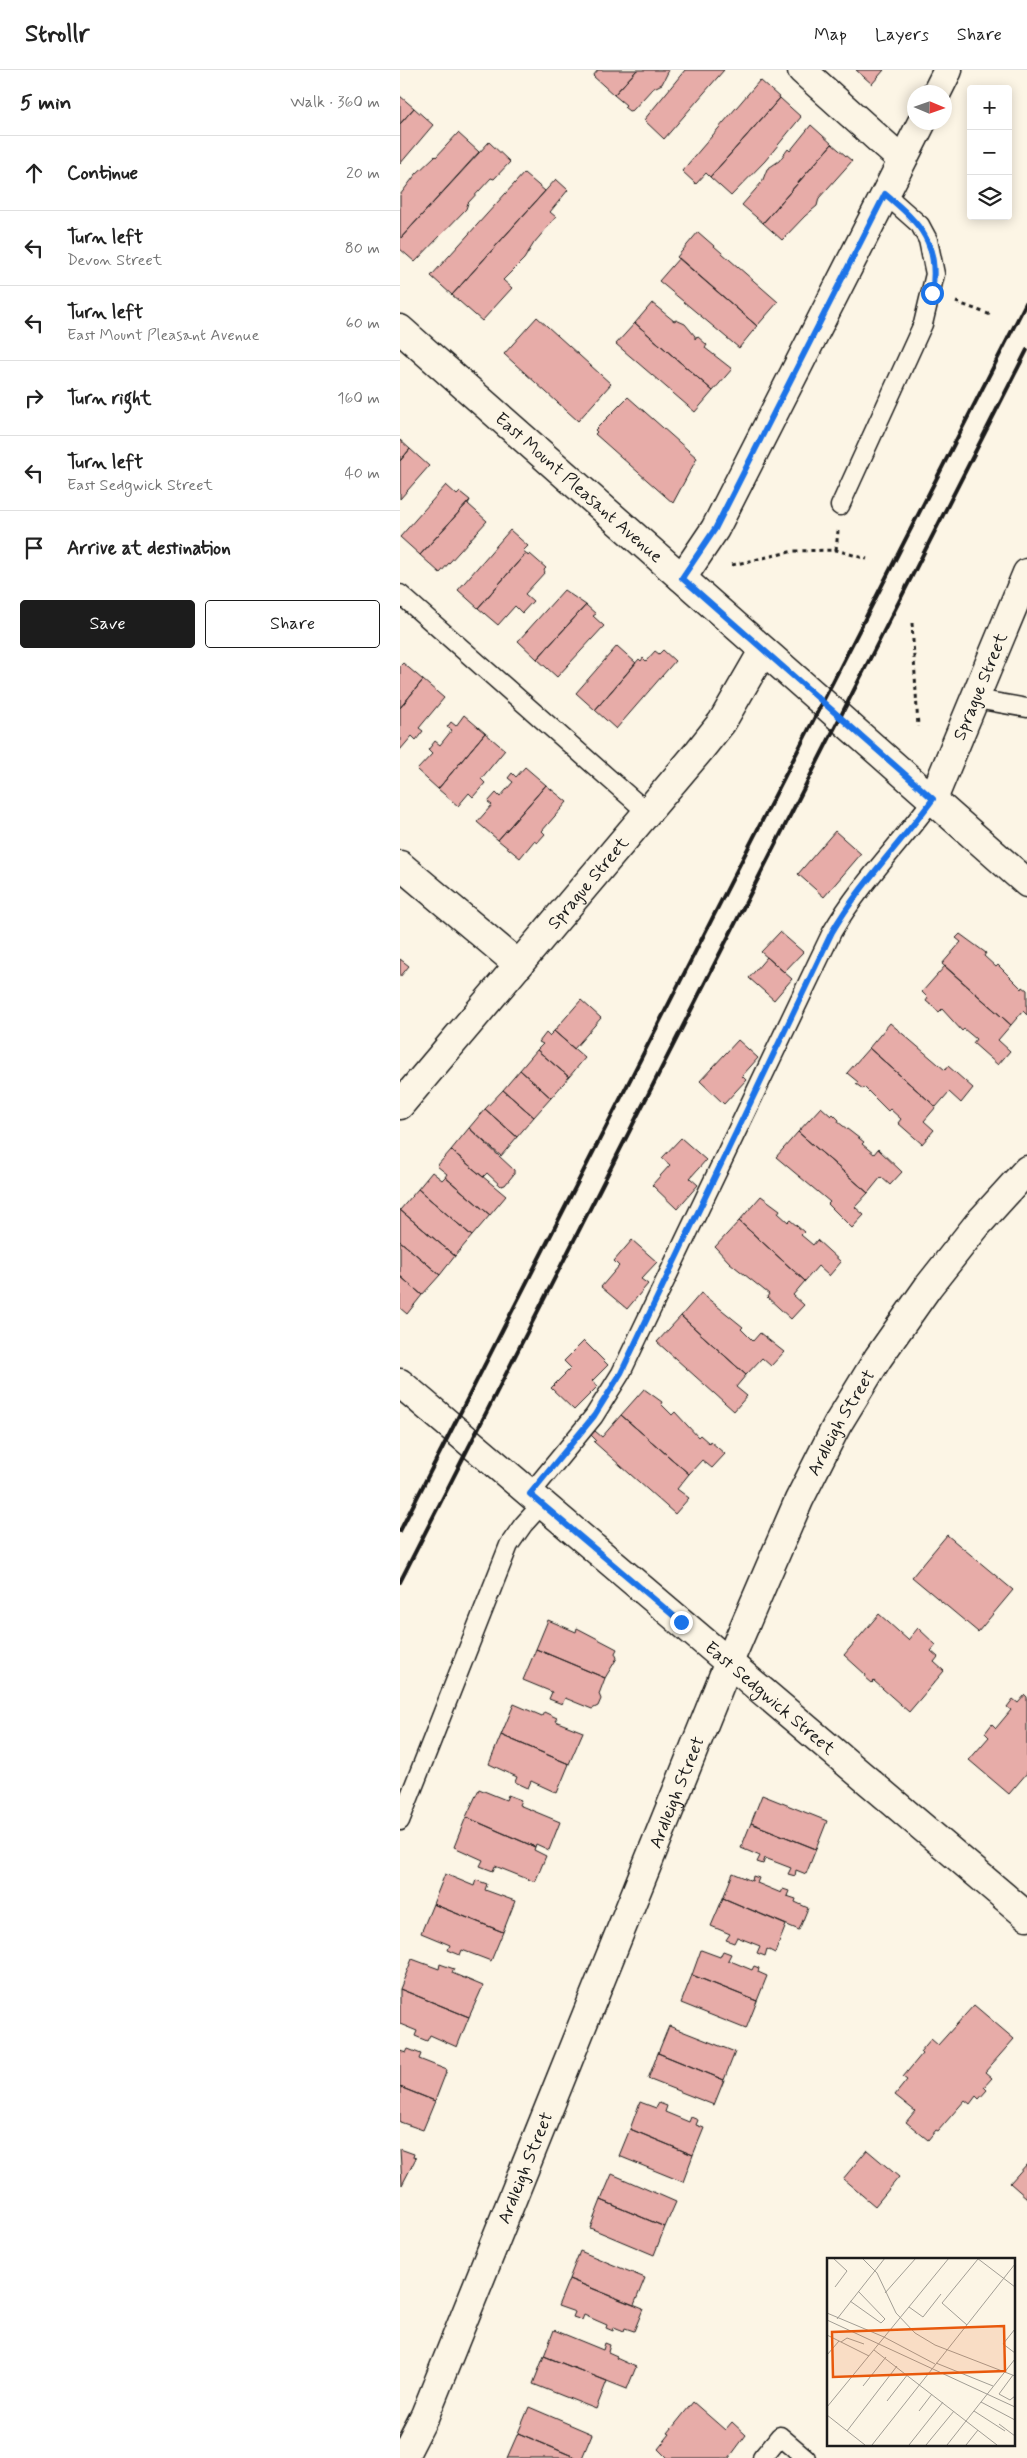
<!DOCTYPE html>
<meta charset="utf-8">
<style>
body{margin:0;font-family:Mynerve,sans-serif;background:#f6f6f6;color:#222}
.controls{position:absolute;right:15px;top:15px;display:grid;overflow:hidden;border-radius:5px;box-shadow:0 2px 12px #0003}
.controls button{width:45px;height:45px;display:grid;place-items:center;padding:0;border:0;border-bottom:1px solid #e0e0e0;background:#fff;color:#222;font:25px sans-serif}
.compass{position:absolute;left:507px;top:15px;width:45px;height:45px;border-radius:50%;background:#fff;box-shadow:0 2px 12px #0003;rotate:92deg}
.stop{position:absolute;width:15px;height:15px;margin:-11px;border:4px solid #1a73e8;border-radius:50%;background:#fff}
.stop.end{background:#1a73e8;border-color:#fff;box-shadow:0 1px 5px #0008}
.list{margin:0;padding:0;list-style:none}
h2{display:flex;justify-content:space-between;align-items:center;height:65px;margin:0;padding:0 20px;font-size:21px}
h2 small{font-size:16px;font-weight:400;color:#767676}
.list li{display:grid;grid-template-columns:32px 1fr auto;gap:15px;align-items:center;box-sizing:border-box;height:75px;padding:0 20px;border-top:1px solid #e0e0e0}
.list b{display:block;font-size:19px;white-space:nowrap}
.list p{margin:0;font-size:16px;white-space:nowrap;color:#767676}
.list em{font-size:16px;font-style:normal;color:#767676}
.actions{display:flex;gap:10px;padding:15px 20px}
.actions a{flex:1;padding:11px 0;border:1px solid #1c1c1c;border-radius:5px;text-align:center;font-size:18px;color:#1c1c1c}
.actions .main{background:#1c1c1c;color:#fff}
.icon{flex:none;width:28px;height:28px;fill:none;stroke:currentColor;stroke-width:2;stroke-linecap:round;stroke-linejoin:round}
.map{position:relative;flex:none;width:627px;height:2388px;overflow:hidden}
header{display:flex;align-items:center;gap:30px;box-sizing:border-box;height:70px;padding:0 25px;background:#fff;border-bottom:1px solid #e0e0e0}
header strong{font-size:24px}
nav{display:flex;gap:28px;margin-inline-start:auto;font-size:18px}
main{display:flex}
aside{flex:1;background:#fff}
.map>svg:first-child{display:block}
.building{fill:#e7aca8;stroke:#1c1c1c}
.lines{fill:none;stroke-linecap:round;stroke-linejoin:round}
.service-casing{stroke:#1c1c1c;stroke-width:21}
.minor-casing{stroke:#1c1c1c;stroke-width:31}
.path{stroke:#1c1c1c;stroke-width:3;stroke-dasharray:4 4;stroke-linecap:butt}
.service{stroke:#fcf5e5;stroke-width:18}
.minor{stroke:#fcf5e5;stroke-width:28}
.rail{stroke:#1c1c1c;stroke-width:4}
.route{stroke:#1a73e8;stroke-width:6}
.labels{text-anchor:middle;stroke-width:4;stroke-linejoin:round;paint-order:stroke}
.street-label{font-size:18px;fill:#1c1c1c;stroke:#fcf5e5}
.inset-road{fill:none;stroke:#a29e95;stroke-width:1}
.view{fill:#e8590c;fill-opacity:0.15;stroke:#e8590c;stroke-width:2.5}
.inset-edge{fill:none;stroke:#1c1c1c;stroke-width:2.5}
</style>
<header>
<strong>Strollr</strong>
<nav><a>Map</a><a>Layers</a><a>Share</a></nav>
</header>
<main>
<aside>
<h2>5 min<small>Walk · 360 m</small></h2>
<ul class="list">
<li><svg class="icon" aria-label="ahead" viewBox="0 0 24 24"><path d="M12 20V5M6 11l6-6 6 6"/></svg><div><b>Continue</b></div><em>20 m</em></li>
<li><svg class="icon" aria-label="left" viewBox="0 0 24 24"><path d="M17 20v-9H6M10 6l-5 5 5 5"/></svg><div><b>Turn left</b><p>Devon Street</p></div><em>80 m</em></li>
<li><svg class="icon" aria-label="left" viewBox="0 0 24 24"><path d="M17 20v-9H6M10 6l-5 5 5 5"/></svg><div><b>Turn left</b><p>East Mount Pleasant Avenue</p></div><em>60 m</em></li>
<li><svg class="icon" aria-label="right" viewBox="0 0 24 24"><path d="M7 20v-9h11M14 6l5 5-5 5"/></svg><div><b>Turn right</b></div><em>160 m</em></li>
<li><svg class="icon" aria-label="left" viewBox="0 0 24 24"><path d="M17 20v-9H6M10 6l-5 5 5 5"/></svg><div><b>Turn left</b><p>East Sedgwick Street</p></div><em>40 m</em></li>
<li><svg class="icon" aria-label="arrive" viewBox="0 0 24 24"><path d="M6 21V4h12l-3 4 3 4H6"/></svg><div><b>Arrive at destination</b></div></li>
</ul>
<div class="actions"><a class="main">Save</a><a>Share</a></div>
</aside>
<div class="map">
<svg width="627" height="2388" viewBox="0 0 627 2388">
<rect width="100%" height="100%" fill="#fcf5e5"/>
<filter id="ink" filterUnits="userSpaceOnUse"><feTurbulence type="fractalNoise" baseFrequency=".02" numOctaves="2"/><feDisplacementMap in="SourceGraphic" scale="10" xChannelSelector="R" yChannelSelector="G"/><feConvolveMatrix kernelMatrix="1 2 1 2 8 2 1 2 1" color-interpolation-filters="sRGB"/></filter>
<g filter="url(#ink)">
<path class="building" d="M198 0H237L214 25 193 6Z
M237 0H269L262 14 252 19 233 40 229 41 224 37 226 35 214 25Z
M285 0H324L264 69 244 50Z
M456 0H484L472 14Z
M360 10 380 28 310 107 306 103 296 114 282 101Z
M0 26 14 38 0 54Z
M380 28 401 47 365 91 331 126 310 107Z
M14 38 33 55 0 94V54Z
M411 55 432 74 363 153 342 135 362 112 367 99 379 91 388 79 390 81Z
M58 63 79 82 0 169V125L16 104 35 86 36 87Z
M89 72 110 92 94 109 91 108 68 133 66 139 15 192 0 179V169Z
M432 74 452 91 419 128 417 136 405 146 382 170 363 153Z
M124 103 145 121 52 225 31 206Z
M156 109 168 120 150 142 156 147 134 173 124 189 103 210 112 218 82 251 52 225Z
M298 162 378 232 357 256 277 187Z
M279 188 357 256 339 278 259 211Z
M252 233 274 251 276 250 285 254 295 266V269L297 266 307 275 305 278 332 299 313 321 235 253Z
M137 247 211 314 178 351 104 284Z
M235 253 313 321 295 342 216 274Z
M228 327 297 388 273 433 195 364 197 362 195 360Z
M0 370 10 379 0 391Z
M10 379 29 396 0 429V391Z
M46 415 57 425 60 422 70 430 20 485 0 467Z
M70 430 68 434 87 451 40 503 20 485Z
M110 460 128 476 123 481 126 483 78 538 58 520Z
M126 483 128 486 130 484 146 498 144 500 145 502 125 524 133 531 122 543 115 536 98 555 78 538Z
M164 520 186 535 137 589 118 571Z
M186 535 196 544 193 546 204 556 157 607 137 589Z
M217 576 236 593 195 640 176 623Z
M263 580 275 591 216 659 195 640 239 589 241 591 243 588 246 591 255 581 259 584Z
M3 593 23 610 0 638V596Z
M23 610 44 628 19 658 23 661 16 670 12 666 0 680V638Z
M64 645 85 663 38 719 17 700 32 684 28 680 35 671 40 675 52 660 47 657 51 652 56 656Z
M85 663 105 680 81 709 85 713 73 727 69 723 58 736 38 719Z
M125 697 146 715 98 770 77 752 92 735 88 732 96 723 100 727 113 712 108 708 112 703 116 707Z
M146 715 167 732 142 761 145 764 137 773 134 771 120 788 98 770Z
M435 761 461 784 424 827 398 804Z
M380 862 403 882 384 902 361 882Z
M560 864 586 883 584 886 596 897 598 895 622 919 623 917 627 920V945L623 941 611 955 542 894 561 872 556 868Z
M367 887 392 909 374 930 349 908Z
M0 889 9 896 0 907Z
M545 896 611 955 598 970 610 981 598 995 573 973 576 969 564 959 562 961 542 939 539 942 526 931 528 928 522 922Z
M181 930 201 948 174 979 154 961Z
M490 953 545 1000 548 996 573 1018 561 1033 549 1022 536 1037 469 978Z
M154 961 185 988 169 1007 137 980 143 974 139 972 146 963 149 966Z
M338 970 358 988 342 1006 346 1010 324 1034 300 1011Z
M469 978 536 1037 524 1051 534 1060 522 1074 498 1053 501 1049 490 1039 488 1041 464 1017 463 1019 456 1014 458 1012 447 1003Z
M137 980 169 1007 151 1028 120 1000Z
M120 1000 151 1028 134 1047 103 1020Z
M103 1020 134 1047 117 1067 85 1039Z
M421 1037 431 1046 433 1044 439 1050 438 1052 464 1072 462 1074 474 1084 478 1079 502 1102 490 1115 481 1107 468 1123 398 1062Z
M85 1039 117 1067 101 1086 69 1058Z
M69 1058 114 1100V1104L105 1115 101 1116 87 1103 83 1107 51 1080Z
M398 1062 468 1123 455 1137 464 1145 452 1158 428 1134 430 1132 376 1087Z
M281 1068 306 1090 290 1108 298 1115 277 1139 252 1115 270 1095 262 1088Z
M51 1080 106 1126 90 1145 45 1107 47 1104 37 1096Z
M32 1102 42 1110 45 1107 90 1145 72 1166 18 1119Z
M18 1119 72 1166 55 1186 0 1140Z
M361 1126 380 1140 378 1143 388 1152 390 1150 404 1162 401 1165 413 1175 417 1170 441 1192 429 1206 418 1196 405 1211 339 1151Z
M0 1140 55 1186 40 1205 0 1171Z
M339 1151 405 1211 393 1225 404 1235 391 1249 367 1227 369 1224 330 1193 315 1177Z
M232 1170 257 1192 241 1209 248 1214 227 1239 201 1217 219 1196 214 1191Z
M0 1171 40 1205 22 1225 0 1206Z
M0 1206 22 1225 7 1244 0 1238Z
M301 1223 343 1257 341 1259 353 1271 360 1263 384 1282 371 1296 362 1288 346 1305 281 1246Z
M281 1246 346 1305 336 1317 347 1326 334 1341 257 1272Z
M184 1271 208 1295 192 1311 198 1316 174 1340 151 1318 171 1298 164 1291Z
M244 1319 262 1332 261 1334 272 1345 275 1342 298 1367 300 1365 309 1373 310 1371 325 1384 312 1398 302 1390 289 1404 221 1345Z
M221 1345 289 1404 277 1419 289 1428 275 1444 194 1372 196 1370 191 1365 195 1361 202 1367Z
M547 1465 613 1520 578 1562 512 1507Z
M479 1544 508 1570 518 1558 536 1575 531 1581 538 1587 534 1592 544 1601 509 1642 474 1611 472 1613 465 1607 466 1605 444 1585Z
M148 1550 176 1562 177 1558 217 1579 215 1583 217 1588 205 1608 136 1579Z
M136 1579 205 1608 199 1624 201 1629 198 1636 192 1639 165 1628 162 1634 149 1629 152 1622 123 1610Z
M625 1625 627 1627V1703L609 1724 569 1690 589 1667 585 1663 592 1654 596 1658 611 1640 607 1637 613 1629 618 1633Z
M114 1634 142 1646 144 1642 157 1648 155 1651 183 1662 169 1694 101 1665Z
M101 1665 169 1694 157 1723 131 1711 128 1718 115 1712 117 1707 89 1694Z
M79 1719 106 1730 108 1725 121 1730 119 1735 160 1752 149 1780 136 1774 135 1777 66 1747Z
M362 1725 427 1751 416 1779 351 1753Z
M66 1747 135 1777 134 1780 146 1786 135 1812 95 1796 93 1801 80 1796 83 1790 54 1777Z
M351 1753 416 1779 406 1804 396 1800 395 1806 388 1804 391 1798 365 1788 363 1794 357 1792 360 1786 341 1778Z
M333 1803 352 1811 353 1806 359 1808 357 1813 381 1823 383 1819 389 1821 387 1826 396 1829 395 1832 408 1838 399 1860 323 1828Z
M45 1804 74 1816 76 1810 87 1814 85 1820 115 1831 103 1862 33 1834Z
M323 1828 386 1855 375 1883 367 1879 365 1886 357 1883 360 1876 337 1867 334 1873 326 1870 330 1864 311 1856Z
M33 1834 103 1862 91 1891 62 1880 60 1885 48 1880 50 1875 21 1863Z
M301 1880 320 1887 323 1881 331 1884 328 1890 352 1900 354 1896 359 1898 358 1902 367 1906 357 1931 292 1905Z
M12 1889 39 1899 40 1894 54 1899 52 1903 83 1916 69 1947 0 1919Z
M292 1905 357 1931 346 1959 281 1933Z
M0 1919 69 1947 57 1977 30 1965 27 1971 15 1966 17 1961 0 1954Z
M574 1935 614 1969 585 2002 592 2008 584 2017 587 2020 579 2029 576 2026 570 2034 565 2030 538 2061 536 2060 528 2070 506 2052 515 2041 495 2025 507 2010 503 2007 522 1984 520 1982 531 1969 538 1975Z
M269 1956 335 1982 324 2010 258 1983Z
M8 1979 21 1984 19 1989 47 2000 35 2031 0 2017V1981L6 1983Z
M258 1983 324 2010 314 2035 248 2009Z
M0 2017 35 2031 23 2060 0 2052Z
M240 2032 256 2038 259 2033 267 2036 265 2042 289 2052 291 2047 298 2050 296 2055 304 2058 293 2085 230 2059Z
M230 2059 293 2085 283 2112 219 2086Z
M0 2079 14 2084 13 2087 16 2088 2 2115Z
M467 2080 499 2107 475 2136 443 2109Z
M627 2094V2128L610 2113Z
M212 2104 276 2132 265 2157 201 2130Z
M201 2130 265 2157 254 2185 190 2158Z
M180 2181 245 2208 234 2235 169 2209Z
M169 2209 243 2239 234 2261 225 2258 224 2261 214 2257 213 2261 206 2258 207 2255 184 2245 182 2250 173 2247 175 2242 158 2236Z
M154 2260 203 2280 205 2273 210 2275 208 2282 217 2286 216 2288 236 2297 227 2319 144 2286Z
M144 2286 207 2311 196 2339 133 2314Z
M293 2332 325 2360 332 2352 346 2365 329 2388H267L258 2379 270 2364 268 2363Z
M129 2337 192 2364 182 2388H177L118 2363Z
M118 2363 177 2388H107Z"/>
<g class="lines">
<g class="service-casing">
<path id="service" d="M440 436 523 254 535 204 528 170 520 155 485 124
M0 524 248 743
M576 629 627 638
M130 1424 194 1346 221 1303 432 862C460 814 500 774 533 729
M0 1751 109 1475 123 1455 142 1434
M362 2388 380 2366 406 2388"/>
</g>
<g class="minor-casing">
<g id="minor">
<path d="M402 0 502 90"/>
<path d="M537 22 548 0"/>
<path id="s1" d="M0 259 627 813"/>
<path d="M282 508 315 459 522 52"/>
<path id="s2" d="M533 729 627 503"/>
<path d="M0 795 119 895"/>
<path id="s3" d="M0 1035 299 681 322 652 363 581"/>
<path id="s4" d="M0 1313 627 1846"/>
<path id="s5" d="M3 2388 25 2345 329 1592 399 1430 437 1355 478 1288 528 1217 577 1155 627 1100"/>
</g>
</g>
<path class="path" d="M556 232 591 245
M436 480 438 461
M332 495 394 481 436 480 467 489
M512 553 518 657"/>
<use href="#service" class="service"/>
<use href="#minor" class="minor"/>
<path class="rail" d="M0 1461 627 231
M0 1512 627 280"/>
</g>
</g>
<g class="lines" filter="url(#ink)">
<path class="route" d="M281 1552 130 1424 194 1346 221 1303 432 862C460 814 500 774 533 729L282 508 315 459 485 124C521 154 540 174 532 223"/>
</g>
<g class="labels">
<g class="street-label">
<text dy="6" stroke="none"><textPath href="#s1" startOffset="239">East Mount Pleasant Avenue</textPath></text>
<text dy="6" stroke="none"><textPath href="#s2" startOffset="122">Sprague Street</textPath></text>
<text dy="6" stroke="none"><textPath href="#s3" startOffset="291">Sprague Street</textPath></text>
<text dy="6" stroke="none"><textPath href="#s5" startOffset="1125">Ardleigh Street</textPath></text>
<text dy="6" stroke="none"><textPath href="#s4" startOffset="486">East Sedgwick Street</textPath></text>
<text dy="6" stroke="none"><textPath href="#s5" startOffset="720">Ardleigh Street</textPath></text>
<text dy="6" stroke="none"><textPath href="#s5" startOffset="315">Ardleigh Street</textPath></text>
</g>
</g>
<g transform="translate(427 2188)">
<rect width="188" height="188" fill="#fcf5e5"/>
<path class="inset-road" d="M6 0 20 13 8 29M35 0 50 15 69 55 88 75 108 87 188 118M150 0 188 29M58 35 89 0M23 43 54 65 58 61 31 33M82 49 96 59 114 36M0 55 57 79 108 106M10 61 58 0M0 62 188 149M140 67 115 45 151 1M188 71 176 86 188 95M0 77 42 98M14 84 20 80 37 86M47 92 170 187M0 97 12 83M109 105 166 128M186 117 172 136 183 142 188 138M36 128 59 99M60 143 81 116M154 144 188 162M0 149 122 0M92 153 105 136M147 153 178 173M0 157 38 187M172 166 188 178M20 173 70 108M45 187 188 6M82 187 116 144M99 187 127 153M120 187 188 101M139 187 151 172"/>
<path class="view" d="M177 68 178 113 6 119 5 74Z"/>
<rect width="188" height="188" class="inset-edge"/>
</g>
</svg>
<div class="controls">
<button>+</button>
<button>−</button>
<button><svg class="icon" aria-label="layers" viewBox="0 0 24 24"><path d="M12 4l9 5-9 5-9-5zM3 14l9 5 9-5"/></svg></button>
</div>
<svg class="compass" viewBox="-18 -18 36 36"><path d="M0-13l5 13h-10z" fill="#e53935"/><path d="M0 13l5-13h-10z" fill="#767676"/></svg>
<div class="stop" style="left:532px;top:223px"></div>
<div class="stop end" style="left:281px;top:1552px"></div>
</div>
</main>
